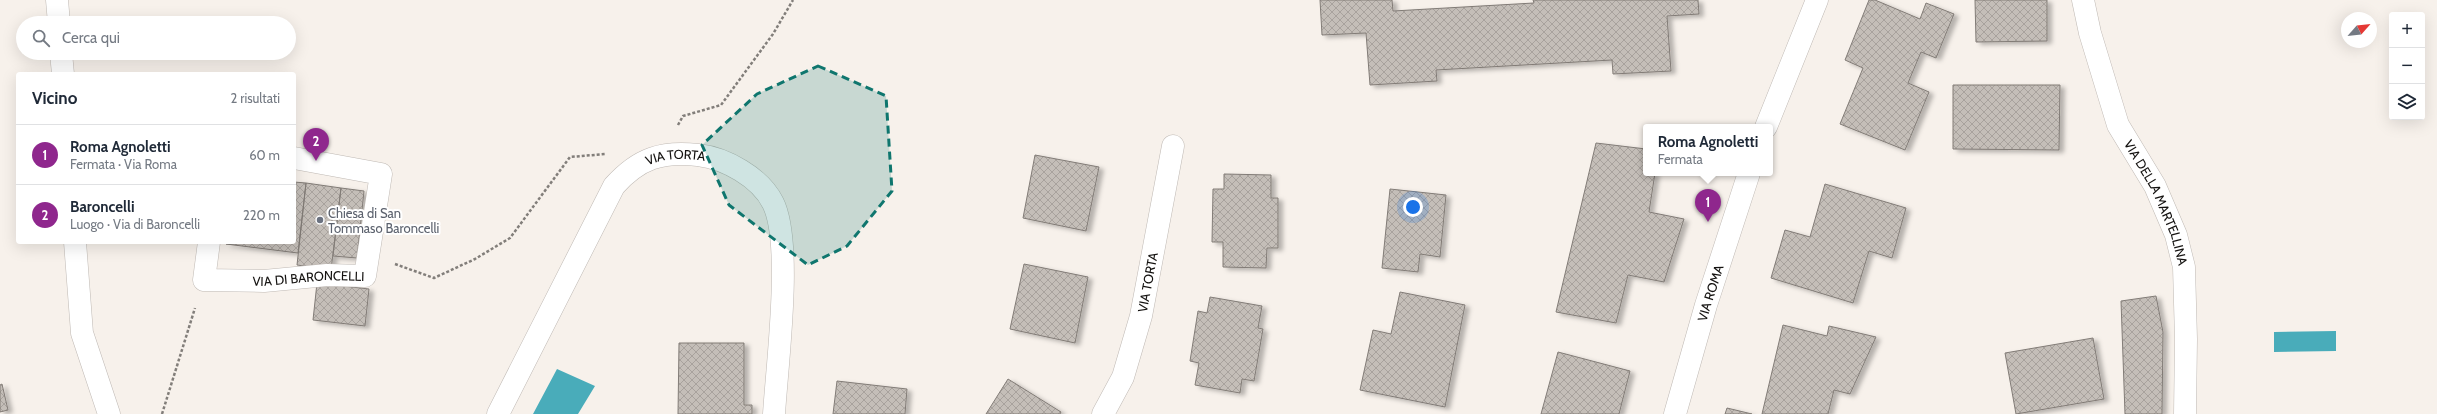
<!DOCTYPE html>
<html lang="it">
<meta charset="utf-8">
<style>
body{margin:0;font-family:Cabin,sans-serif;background:#f2f2f3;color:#1f2937}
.controls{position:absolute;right:12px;top:12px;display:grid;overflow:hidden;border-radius:4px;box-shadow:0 4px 16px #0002}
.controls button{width:36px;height:36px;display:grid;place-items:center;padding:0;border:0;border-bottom:1px solid #e0e1e3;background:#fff;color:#1f2937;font:20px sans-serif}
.compass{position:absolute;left:2341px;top:12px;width:36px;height:36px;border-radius:50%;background:#fff;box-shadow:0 4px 16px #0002;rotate:63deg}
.you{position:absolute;left:1413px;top:207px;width:14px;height:14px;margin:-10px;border:3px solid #fff;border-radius:50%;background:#1a73e8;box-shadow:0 0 0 6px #1a73e833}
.badge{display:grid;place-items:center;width:26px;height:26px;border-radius:50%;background:#8f278d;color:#fff;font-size:13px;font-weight:700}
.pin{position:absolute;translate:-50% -33px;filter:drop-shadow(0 1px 2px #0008)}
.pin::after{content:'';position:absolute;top:21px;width:14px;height:12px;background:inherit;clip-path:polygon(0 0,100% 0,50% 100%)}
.popup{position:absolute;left:1643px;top:124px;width:130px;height:52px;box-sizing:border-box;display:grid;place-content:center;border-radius:4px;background:#fff;filter:drop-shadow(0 1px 3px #0005);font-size:13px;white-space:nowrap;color:#747a83}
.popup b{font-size:15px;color:#1f2937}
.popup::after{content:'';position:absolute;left:50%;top:100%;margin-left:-8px;border:8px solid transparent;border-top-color:#fff}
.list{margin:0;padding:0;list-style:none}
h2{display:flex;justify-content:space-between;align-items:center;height:52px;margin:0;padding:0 16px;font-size:17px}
h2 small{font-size:13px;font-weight:400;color:#747a83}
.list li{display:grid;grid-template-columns:26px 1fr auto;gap:12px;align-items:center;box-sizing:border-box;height:60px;padding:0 16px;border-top:1px solid #e0e1e3}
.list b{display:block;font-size:15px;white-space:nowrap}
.list p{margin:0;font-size:13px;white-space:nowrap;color:#747a83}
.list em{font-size:13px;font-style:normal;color:#747a83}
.icon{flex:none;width:22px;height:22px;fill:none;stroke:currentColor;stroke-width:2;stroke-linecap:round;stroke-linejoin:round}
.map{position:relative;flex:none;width:2437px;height:414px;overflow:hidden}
.search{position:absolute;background:#fff;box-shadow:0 4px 16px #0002;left:16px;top:16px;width:280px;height:44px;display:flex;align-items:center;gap:10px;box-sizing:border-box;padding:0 14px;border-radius:22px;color:#747a83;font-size:15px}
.panel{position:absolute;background:#fff;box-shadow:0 4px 16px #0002;left:16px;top:72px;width:280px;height:172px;border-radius:4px}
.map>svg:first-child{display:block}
.water{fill:#49acba}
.building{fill:url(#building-cross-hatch);stroke:#827c77;filter:url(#shadow)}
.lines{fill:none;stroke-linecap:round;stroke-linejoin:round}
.minor-casing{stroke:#bfb9b4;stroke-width:23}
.secondary-casing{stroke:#bfb9b4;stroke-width:23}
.path{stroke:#827e7a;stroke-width:2.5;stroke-dasharray:3 2;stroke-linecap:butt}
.minor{stroke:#fff;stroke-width:22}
.secondary{stroke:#fff;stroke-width:22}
.marked{fill:#0f766e;fill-opacity:0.2;stroke:#0f766e;stroke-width:3;stroke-dasharray:8 5;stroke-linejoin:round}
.worship-dot{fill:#6b7280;stroke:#fff;stroke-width:1.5}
.labels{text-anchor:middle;stroke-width:4;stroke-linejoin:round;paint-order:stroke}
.street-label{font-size:13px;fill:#141210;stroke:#fff}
.worship-label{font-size:13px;fill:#5b616d;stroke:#fff;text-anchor:start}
</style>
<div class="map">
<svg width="2437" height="414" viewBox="0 0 2437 414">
<defs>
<pattern id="building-cross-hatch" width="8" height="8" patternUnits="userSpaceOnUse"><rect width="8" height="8" fill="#c4beb8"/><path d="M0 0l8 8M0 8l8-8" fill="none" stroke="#a8a29d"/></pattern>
<filter id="shadow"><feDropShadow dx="4.5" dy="2.5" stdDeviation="2" flood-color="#0004"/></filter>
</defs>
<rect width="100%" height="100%" fill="#f7f1eb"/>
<path class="water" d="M2336 331V351L2274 352V332Z
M557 369 595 386 578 414H533Z"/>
<path class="building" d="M1320 0H1392L1393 11 1534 3 1533 0H1698L1699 14 1667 16 1671 71 1613 74 1612 60 1436 70 1437 81 1370 85 1366 33 1322 35Z
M1869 0H1875L1920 19 1926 3 1954 14 1936 58 1921 52 1908 83 1929 92 1905 150 1840 124 1863 68 1845 60Z
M1975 0H2047V41L1976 42Z
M1953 85H2060L2059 150 1953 149Z
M1596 143 1646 149V173H1655L1649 212 1684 219 1664 282 1628 275 1616 323 1556 312Z
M1035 155 1099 167 1086 231 1023 218Z
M1224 174 1271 175V198H1278V248H1267L1266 268 1223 267V242H1212L1213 189H1224Z
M294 182 306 183 298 253 226 244 294 242Z
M306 183 341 188 331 270 297 265Z
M1825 184 1906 208 1892 258 1869 251 1853 303 1771 278 1785 230 1810 237Z
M341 188 364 191 357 258 333 256Z
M1390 189 1446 195 1440 257 1420 254 1418 272 1382 268Z
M1024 264 1088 277 1075 343 1010 329Z
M317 283 369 289 365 326 313 320Z
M1400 292 1465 305 1445 407 1360 390 1373 330 1391 334Z
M2156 296 2163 332 2162 414H2125L2121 301Z
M1210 297 1262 306 1258 328 1263 329 1254 381 1242 379 1240 393 1195 385 1199 363 1190 361 1198 311 1207 313Z
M1783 325 1827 336 1829 326 1876 337 1850 394 1834 390 1828 414H1762Z
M2093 338 2104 399 2016 414 2005 353Z
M679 343H744V405H752V414H678Z
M1558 352 1630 371 1619 414H1541Z
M1008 379 1061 412 1060 414H986Z
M837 381 907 389 905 414H833Z
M2 384 8 410 0 412V385Z
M1727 408 1752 414H1725Z"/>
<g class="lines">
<g class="minor-casing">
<g id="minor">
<path d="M57 0 59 23"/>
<path id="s1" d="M2083 0 2090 33 2118 125 2155 186 2176 235 2184 267 2186 339 2185 414"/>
<path d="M61 53 63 74"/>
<path d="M75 242 82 333 109 414"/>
<path id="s2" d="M209 242 204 280 264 281 327 275 365 276 381 174 294 158"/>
<path id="s3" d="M498 414 614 186C639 158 662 151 698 155 725 158 760 177 773 203 793 243 777 365 774 414"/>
<path id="s4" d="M1103 414 1123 377 1141 316 1173 146"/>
</g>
</g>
<g class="secondary-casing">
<g id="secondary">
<path d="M1766 127 1817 0"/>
<path id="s5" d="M1675 414 1706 305 1749 173"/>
</g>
</g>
<path class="path" d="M678 125 683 116 721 105 773 34 793 0
M395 264 434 278 475 259 510 238 570 157 605 154
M162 414 195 308"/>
<use href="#minor" class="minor"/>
<use href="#secondary" class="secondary"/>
</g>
<path class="marked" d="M818 66 886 96 892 191 847 246 808 265 729 205 702 145 757 94Z"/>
<circle class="worship-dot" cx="320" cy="220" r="4"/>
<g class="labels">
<g class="street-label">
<text dy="5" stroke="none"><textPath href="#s3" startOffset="327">VIA TORTA</textPath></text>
<text dy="5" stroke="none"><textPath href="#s1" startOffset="217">VIA DELLA MARTELLINA</textPath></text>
<text dy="5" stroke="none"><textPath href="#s2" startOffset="143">VIA DI BARONCELLI</textPath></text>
<text dy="5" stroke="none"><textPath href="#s4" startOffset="140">VIA TORTA</textPath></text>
<text dy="5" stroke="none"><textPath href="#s5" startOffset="126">VIA ROMA</textPath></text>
</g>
<g class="worship-label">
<text x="328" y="218">Chiesa di San<tspan x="328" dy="15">Tommaso Baroncelli</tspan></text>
</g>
</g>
</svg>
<div class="controls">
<button>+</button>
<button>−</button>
<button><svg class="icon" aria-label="layers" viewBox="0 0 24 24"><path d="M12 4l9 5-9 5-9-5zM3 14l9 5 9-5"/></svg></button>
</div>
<svg class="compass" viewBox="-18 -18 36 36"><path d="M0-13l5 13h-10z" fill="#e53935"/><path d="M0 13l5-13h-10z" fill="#747a83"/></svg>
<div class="you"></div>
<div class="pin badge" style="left:1708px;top:222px">1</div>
<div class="popup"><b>Roma Agnoletti</b>Fermata</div>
<div class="pin badge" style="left:316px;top:161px">2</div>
<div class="search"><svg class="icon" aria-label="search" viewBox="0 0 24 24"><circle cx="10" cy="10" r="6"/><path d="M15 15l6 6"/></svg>Cerca qui</div>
<section class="panel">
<h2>Vicino<small>2 risultati</small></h2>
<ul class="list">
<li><span class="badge">1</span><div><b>Roma Agnoletti</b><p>Fermata · Via Roma</p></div><em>60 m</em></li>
<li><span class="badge">2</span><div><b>Baroncelli</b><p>Luogo · Via di Baroncelli</p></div><em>220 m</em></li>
</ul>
</section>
</div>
